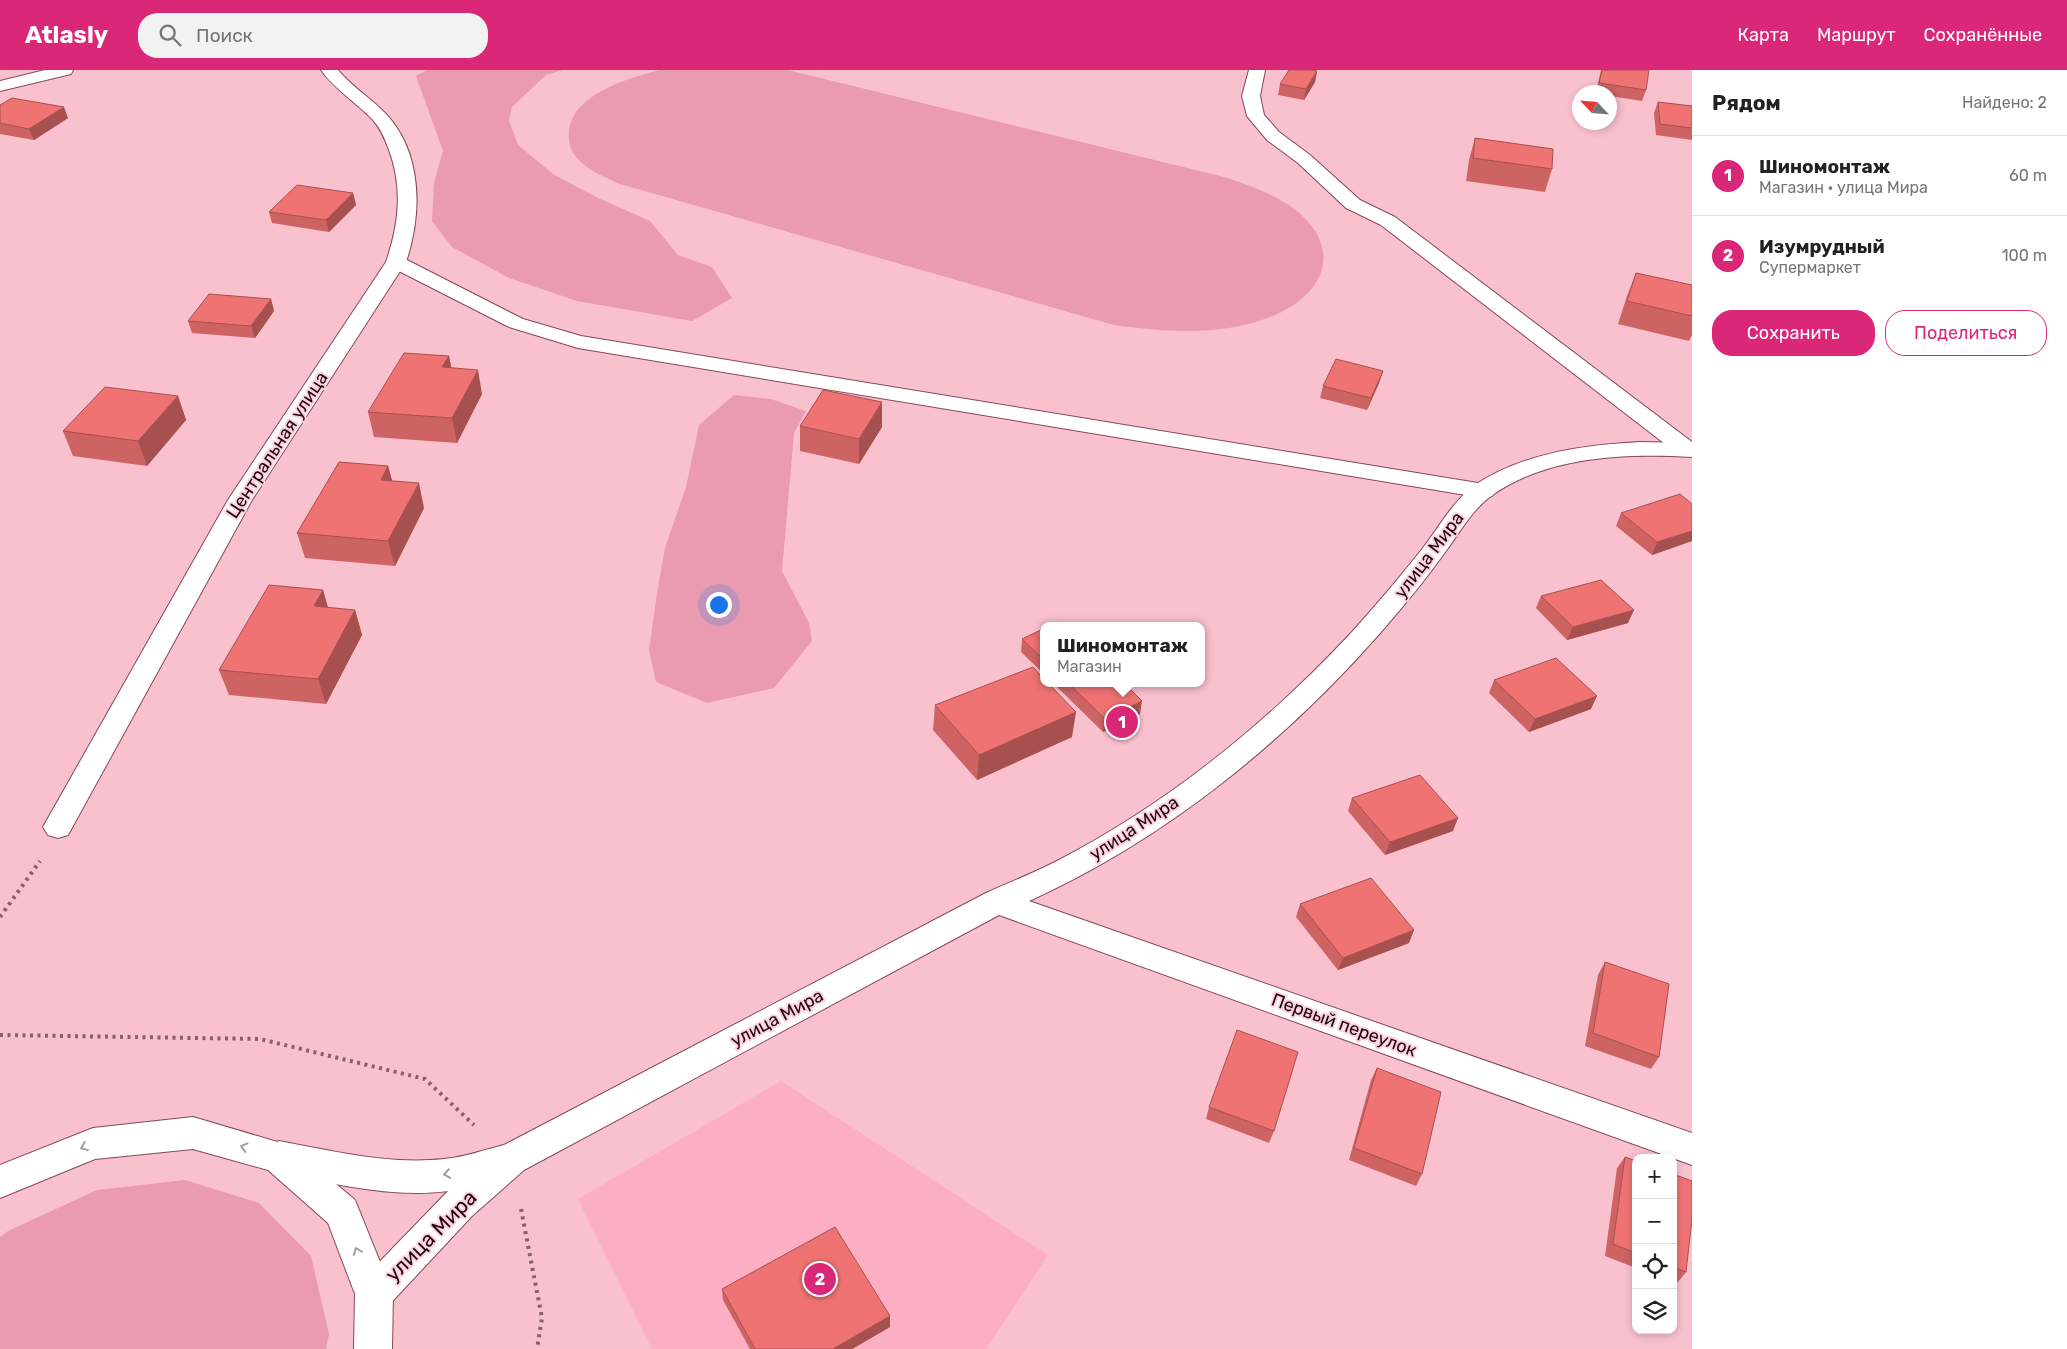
<!DOCTYPE html>
<html lang="ru">
<meta charset="utf-8">
<style>
body{margin:0;font-family:Rubik,sans-serif;background:#f2f2f2;color:#222}
.controls{position:absolute;right:15px;bottom:15px;display:grid;overflow:hidden;border-radius:10px;box-shadow:0 2px 8px #0003}
.controls button{width:45px;height:45px;display:grid;place-items:center;padding:0;border:0;border-bottom:1px solid #e0e0e0;background:#fff;color:#222;font:25px sans-serif}
.compass{position:absolute;left:1572px;top:15px;width:45px;height:45px;border-radius:50%;background:#fff;box-shadow:0 2px 8px #0003;rotate:296deg}
.you{position:absolute;left:718px;top:534px;width:18px;height:18px;margin:-12px;border:4px solid #fff;border-radius:50%;background:#1a73e8;box-shadow:0 0 0 8px #1a73e833}
.badge{display:grid;place-items:center;width:32px;height:32px;border-radius:50%;background:#db2777;color:#fff;font-size:16px;font-weight:700}
.pin{position:absolute;translate:-50% -50%;border:2px solid #fff;box-shadow:0 1px 5px #0006}
.popup{position:absolute;left:1040px;top:552px;width:165px;height:65px;box-sizing:border-box;display:grid;place-content:center;border-radius:10px;background:#fff;filter:drop-shadow(0 1px 4px #0005);font-size:16px;white-space:nowrap;color:#767676}
.popup b{font-size:19px;color:#222}
.popup::after{content:'';position:absolute;left:50%;top:100%;margin-left:-10px;border:10px solid transparent;border-top-color:#fff}
.list{margin:0;padding:0;list-style:none}
h2{display:flex;justify-content:space-between;align-items:center;height:65px;margin:0;padding:0 20px;font-size:21px}
h2 small{font-size:16px;font-weight:400;color:#767676}
.list li{display:grid;grid-template-columns:32px 1fr auto;gap:15px;align-items:center;box-sizing:border-box;height:80px;padding:0 20px;border-top:1px solid #e0e0e0}
.list b{display:block;font-size:19px;white-space:nowrap}
.list p{margin:0;font-size:16px;white-space:nowrap;color:#767676}
.list em{font-size:16px;font-style:normal;color:#767676}
.actions{display:flex;gap:10px;padding:15px 20px}
.actions a{flex:1;padding:11px 0;border:1px solid #db2777;border-radius:20px;text-align:center;font-size:18px;color:#db2777}
.actions .main{background:#db2777;color:#fff}
.icon{flex:none;width:28px;height:28px;fill:none;stroke:currentColor;stroke-width:2;stroke-linecap:round;stroke-linejoin:round}
.map{position:relative;flex:none;width:1692px;height:1279px;overflow:hidden}
header{display:flex;align-items:center;gap:30px;box-sizing:border-box;height:70px;padding:0 25px;background:#db2777;color:#fff}
header strong{font-size:24px}
nav{display:flex;gap:28px;margin-inline-start:auto;font-size:18px}
.search{width:350px;height:45px;background:#f2f2f2;display:flex;align-items:center;gap:12px;box-sizing:border-box;padding:0 18px;border-radius:20px;color:#767676;font-size:19px}
main{display:flex}
aside{flex:1;background:#fff}
.map>svg:first-child{display:block}
.built{fill:#fcaec3}
.green{fill:#ea9bb0}
.lines{fill:none;stroke-linecap:round;stroke-linejoin:round}
.lane-casing{stroke:#84485a;stroke-width:2}
.street-casing{stroke:#84485a;stroke-width:2}
.secondary-casing{stroke:#84485a;stroke-width:2}
.path{stroke:#88606b;stroke-width:4;stroke-dasharray:3 4.5;stroke-linecap:butt}
.lane{fill:#fff;fill-rule:evenodd}
.street{fill:#fff;fill-rule:evenodd}
.secondary{fill:#fff;fill-rule:evenodd}
.wall{fill:#ce6363}
.shaded-wall{fill:#a75050}
.building{fill:#ef7373;stroke:#a75050}
.oneway{stroke:#a59c9f}
.labels{text-anchor:middle;stroke-width:4;stroke-linejoin:round;paint-order:stroke}
.street-label{font-size:18px;fill:#1f070f;stroke:#fdd2dc}
.near-street-label{font-size:21px;fill:#1f070f;stroke:#fdd2dc}
</style>
<header>
<strong>Atlasly</strong>
<div class="search"><svg class="icon" aria-label="search" viewBox="0 0 24 24"><circle cx="10" cy="10" r="6"/><path d="M15 15l6 6"/></svg>Поиск</div>
<nav><a>Карта</a><a>Маршрут</a><a>Сохранённые</a></nav>
</header>
<main>
<div class="map">
<svg width="1692" height="1279" viewBox="0 0 1692 1279">
<rect width="100%" height="100%" fill="#f9c0ce"/>
<path class="built" d="M781 1011 1048 1185 986 1279H652L578 1129Z"/>
<path class="green" d="M427 0H563L546 5 512 37 509 51 518 75 553 104 596 127 650 151 678 185 712 197 732 228 692 251 577 231 509 208 452 177 432 151 434 113 443 81 416 6Z
M661 0H788L1228 108C1248 115 1268 122 1287 134 1342 170 1332 220 1275 245 1224 267 1166 262 1114 255L620 114C605 107 588 101 577 88 571 81 568 72 569 63 570 25 630 7 661 0Z
M734 325 771 329 806 341 794 363 782 501 809 553 812 571 774 618 707 633 656 612 649 580 657 523 665 478 686 417 699 355Z
M185 1110 259 1133 311 1186 329 1264 326 1279H0V1167L8 1161 97 1120Z"/>
<g class="lines">
<g class="lane-casing">
<path id="lane" d="M1249 0H1265L1260 26 1264 45 1279 62 1310 85 1360 130 1395 147 1692 372V384L1686 386 1678 384 1381 155 1346 138 1298 93 1267 70 1247 46 1242 26Z
M396 186 403 188 523 249 581 266 1484 414 1492 416 1496 421 1492 426 1484 428 578 278 509 257 389 196 386 192 389 188Z"/>
</g>
<g class="street-casing">
<path id="street" d="M45 0H73L71 4 0 21V11Z
M321 0H338C352 17 371 28 386 44 423 84 422 144 406 192L252 430 68 765 58 768 48 765 43 757 228 430 386 192C399 154 403 118 389 80 385 69 381 59 373 50 356 32 335 20 321 0Z
M1640 372 1692 373V387C1625 383 1547 386 1491 426 1472 440 1460 462 1446 481 1426 509 1404 536 1381 562 1284 673 1164 770 1029 831L1692 1063V1095L999 845 524 1100 472 1146 387 1237 374 1242 361 1237 355 1224 361 1211 448 1121C405 1127 361 1119 319 1111 301 1107 283 1105 267 1098L261 1087 267 1076 279 1071C333 1081 388 1095 444 1089 465 1087 484 1080 504 1075L986 823C1010 812 1034 803 1057 791 1167 734 1267 653 1351 563 1376 535 1400 507 1423 478 1439 457 1453 431 1475 415 1523 383 1584 375 1640 372Z"/>
</g>
<g class="secondary-casing">
<path id="secondary" d="M193 1047 291 1076 355 1130 393 1224 392 1279H354L355 1224 328 1153 268 1100 193 1079 95 1089 0 1128V1095L93 1058Z"/>
</g>
<path class="path" d="M0 847 40 791
M0 965 260 969 425 1009 474 1055
M521 1139 542 1248 537 1279"/>
<use href="#lane" class="lane"/>
<use href="#street" class="street"/>
<use href="#secondary" class="secondary"/>
</g>
<path class="wall" d="M1601 0H1646V20L1642 31 1610 26V22H1596Z
M1317 1 1315 12 1304 30 1278 25 1280 14Z
M1658 32 1692 36V70L1656 65 1654 43Z
M0 35 68 48 34 70 0 64Z
M1475 68 1552 99 1545 122 1466 111 1469 90Z
M353 123 356 135 329 162 272 153 269 142Z
M1636 203 1692 215V265L1689 271 1618 254 1627 226Z
M271 229 274 241 255 268 192 263 188 251Z
M449 286 451 298 482 324 457 373 374 367 368 342Z
M1383 301 1379 313 1367 340 1320 328 1323 316Z
M178 326 186 350 147 396 73 386 63 361Z
M882 332V357L859 394 800 381V356Z
M388 396 392 411 424 438 395 496 305 488 297 463Z
M1692 434V471L1652 485 1616 456 1621 443Z
M323 520 328 538 355 540 362 565 326 634 229 625 219 600Z
M1541 526 1628 553 1567 570 1536 538Z
M1043 559V603L1021 582 1022 569Z
M1494 610 1591 639 1529 662 1489 623Z
M1053 613H1124L1140 644 1103 662Z
M935 635 1072 667 977 710 933 660Z
M1352 728 1453 761 1385 785 1348 741Z
M1300 834 1409 873 1338 900 1296 847Z
M1605 892 1659 987 1651 999 1585 976 1598 905Z
M1377 998 1422 1104 1416 1116 1349 1090 1371 1010Z
M1209 1037 1274 1061 1269 1073 1206 1049Z
M1625 1087 1636 1091V1198L1605 1186 1617 1098Z
M1673 1104 1686 1202 1677 1213 1673 1212Z
M722 1219 890 1246V1257L852 1279H750L723 1230Z"/>
<path class="shaded-wall" d="M1317 1 1315 12 1304 30 1306 19Z
M64 37 68 48 34 70 29 59Z
M353 123 356 135 329 162 326 150Z
M271 229 274 241 255 268 251 256Z
M449 286 454 310 442 297Z
M478 300 482 324 457 373 452 348Z
M1383 301 1379 313 1367 340 1371 328Z
M178 326 186 350 147 396 138 371Z
M882 332V357L859 394V369Z
M388 396 395 421 381 410Z
M419 413 424 438 395 496 388 471Z
M1692 461V471L1652 485 1657 472Z
M323 520 330 545 314 536Z
M355 540 362 565 326 634 318 609Z
M1634 540 1628 553 1567 570 1573 557Z
M1597 626 1591 639 1529 662 1535 649Z
M1142 631 1140 644 1103 662 1105 649Z
M1076 642 1072 667 977 710 979 685Z
M1458 748 1453 761 1385 785 1390 772Z
M1414 860 1409 873 1338 900 1343 888Z
M890 1246V1257L852 1279H833Z"/>
<path class="building" d="M1289 0H1312L1317 1 1306 19 1280 14Z
M1602 0H1649L1646 20 1599 13Z
M12 28 64 37 29 59 0 53V35Z
M1658 32 1692 36V58L1660 54Z
M1475 68 1553 79 1552 99 1473 88Z
M297 115 353 123 326 150 269 142Z
M1636 203 1692 215V246L1627 231Z
M209 224 271 229 251 256 188 251Z
M404 283 449 286 442 297 478 300 452 348 368 342Z
M1336 289 1383 301 1371 328 1323 316Z
M105 317 178 326 138 371 63 361Z
M823 320 882 332 859 369 800 356Z
M339 392 388 396 381 410 419 413 388 471 297 463Z
M1680 424 1692 434V461L1657 472 1621 443Z
M1601 510 1634 540 1573 557 1541 526Z
M269 515 323 520 314 536 355 540 318 609 219 600Z
M1059 552 1063 556H1052Z
M1043 559V589L1022 569Z
M1556 588 1597 626 1535 649 1494 610Z
M1033 597 1043 608V613H1048L1076 642 979 685 935 635Z
M1068 613H1124L1142 631 1105 649Z
M1420 705 1458 748 1390 772 1352 728Z
M1371 808 1414 860 1343 888 1300 834Z
M1605 892 1669 914 1659 987 1593 963Z
M1237 960 1298 982 1274 1061 1209 1037Z
M1377 998 1441 1022 1422 1104 1354 1078Z
M1625 1087 1636 1091V1183L1613 1174Z
M1673 1104 1692 1111V1149L1686 1202 1673 1197Z
M835 1157 890 1246 833 1279H755L722 1219Z"/>
<defs><path id="oneway-chevron" d="M-2-3.5L2.5 0L-2 3.5" fill="none" stroke-width="1.6" stroke-linecap="round" stroke-linejoin="round" transform="scale(1.25)"/></defs>
<g class="oneway">
<use href="#oneway-chevron" transform="translate(84 1077) rotate(158)"/>
<use href="#oneway-chevron" transform="translate(244 1077) rotate(-165)"/>
<use href="#oneway-chevron" transform="translate(447 1104) rotate(172)"/>
<use href="#oneway-chevron" transform="translate(357 1181) rotate(-111)"/>
</g>
<g class="labels">
<g class="street-label">
<text transform="translate(277 375) rotate(-57)" y="6">Центральная улица</text>
<text transform="translate(1429 485) rotate(-53)" y="6">улица Мира</text>
<text transform="translate(1134 758) rotate(-33)" y="6">улица Мира</text>
<text transform="translate(777 948) rotate(-28)" y="6">улица Мира</text>
<text transform="translate(1344 955) rotate(20)" y="6">Первый переулок</text>
</g>
<g class="near-street-label">
<text transform="translate(431 1166) rotate(-45)" y="7">улица Мира</text>
</g>
</g>
</svg>
<div class="controls">
<button>+</button>
<button>−</button>
<button><svg class="icon" aria-label="locate" viewBox="0 0 24 24"><circle cx="12" cy="12" r="6"/><path d="M12 2v4M12 18v4M2 12h4M18 12h4"/></svg></button>
<button><svg class="icon" aria-label="layers" viewBox="0 0 24 24"><path d="M12 4l9 5-9 5-9-5zM3 14l9 5 9-5"/></svg></button>
</div>
<svg class="compass" viewBox="-18 -18 36 36"><path d="M0-13l5 13h-10z" fill="#e53935"/><path d="M0 13l5-13h-10z" fill="#767676"/></svg>
<div class="you"></div>
<div class="pin badge" style="left:1122px;top:652px">1</div>
<div class="popup"><b>Шиномонтаж</b>Магазин</div>
<div class="pin badge" style="left:820px;top:1209px">2</div>
</div>
<aside>
<h2>Рядом<small>Найдено: 2</small></h2>
<ul class="list">
<li><span class="badge">1</span><div><b>Шиномонтаж</b><p>Магазин · улица Мира</p></div><em>60 m</em></li>
<li><span class="badge">2</span><div><b>Изумрудный</b><p>Супермаркет</p></div><em>100 m</em></li>
</ul>
<div class="actions"><a class="main">Сохранить</a><a>Поделиться</a></div>
</aside>
</main>
